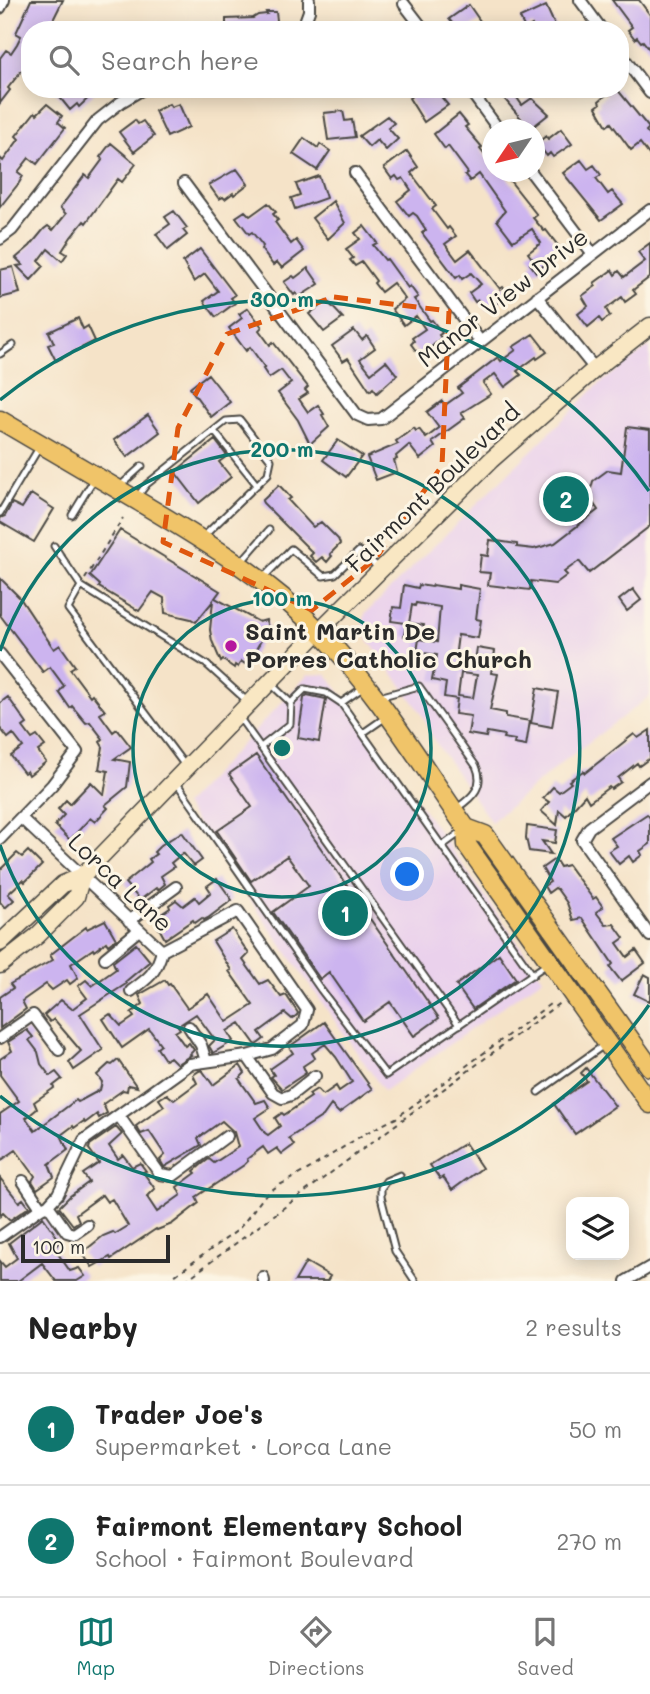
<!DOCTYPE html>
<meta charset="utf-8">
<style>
body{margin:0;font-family:Mali,sans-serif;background:#f2f2f2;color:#222}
.controls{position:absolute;right:21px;bottom:21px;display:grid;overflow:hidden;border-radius:14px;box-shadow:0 4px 18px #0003}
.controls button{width:63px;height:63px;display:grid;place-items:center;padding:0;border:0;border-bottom:2px solid #e0e0e0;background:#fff;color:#222;font:35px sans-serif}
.compass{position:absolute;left:482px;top:119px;width:63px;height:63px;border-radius:50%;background:#fff;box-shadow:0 4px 18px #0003;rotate:235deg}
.scale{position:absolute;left:21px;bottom:18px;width:149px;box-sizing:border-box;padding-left:7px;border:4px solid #2b2b2b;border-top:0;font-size:19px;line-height:24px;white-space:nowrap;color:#2b2b2b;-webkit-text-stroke:5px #fcf5e5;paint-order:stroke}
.you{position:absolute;left:408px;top:875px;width:24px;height:24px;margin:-18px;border:5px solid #fff;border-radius:50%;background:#1a73e8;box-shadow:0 0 0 10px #1a73e833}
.badge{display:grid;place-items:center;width:46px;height:46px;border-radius:50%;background:#0f766e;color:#fff;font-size:23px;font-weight:700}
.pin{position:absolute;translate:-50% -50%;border:4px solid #fff;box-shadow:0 2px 7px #0006}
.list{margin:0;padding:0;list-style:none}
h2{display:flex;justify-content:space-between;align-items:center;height:91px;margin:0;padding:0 28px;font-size:30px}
h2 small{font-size:23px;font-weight:400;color:#767676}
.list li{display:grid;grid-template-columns:46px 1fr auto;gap:21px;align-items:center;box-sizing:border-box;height:112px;padding:0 28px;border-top:2px solid #e0e0e0}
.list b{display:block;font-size:26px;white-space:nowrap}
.list p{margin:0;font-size:23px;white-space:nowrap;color:#767676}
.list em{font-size:23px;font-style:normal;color:#767676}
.icon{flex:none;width:38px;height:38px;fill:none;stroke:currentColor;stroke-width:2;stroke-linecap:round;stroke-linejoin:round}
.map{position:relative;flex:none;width:650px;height:1281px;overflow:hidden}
.search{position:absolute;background:#fff;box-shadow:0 4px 18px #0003;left:21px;right:21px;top:21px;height:77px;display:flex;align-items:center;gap:18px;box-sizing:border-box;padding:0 24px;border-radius:28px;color:#767676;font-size:26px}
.sheet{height:315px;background:#fff}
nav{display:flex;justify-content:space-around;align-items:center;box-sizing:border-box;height:98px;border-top:2px solid #e0e0e0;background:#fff;font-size:19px;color:#767676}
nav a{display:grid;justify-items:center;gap:4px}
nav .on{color:#0f766e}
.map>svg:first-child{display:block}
.built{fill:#ead1ec}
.building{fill:#ccb4ef;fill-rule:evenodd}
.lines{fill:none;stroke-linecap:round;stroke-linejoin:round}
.lane-casing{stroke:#494743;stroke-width:9}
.street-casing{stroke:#494743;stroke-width:14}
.secondary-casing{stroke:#494743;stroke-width:19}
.primary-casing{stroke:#494743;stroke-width:21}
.path{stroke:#494743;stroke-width:2;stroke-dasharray:5 5;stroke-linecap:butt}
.lane{stroke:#fff;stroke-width:5}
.street{stroke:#fff;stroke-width:10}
.secondary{stroke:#f9e7c3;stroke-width:16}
.primary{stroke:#f0c469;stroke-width:18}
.marked{fill:none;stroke:#df570e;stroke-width:5;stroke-dasharray:14 9;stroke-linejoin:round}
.ring{fill:none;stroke:#0f766e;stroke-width:3.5}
.poi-dot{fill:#b5179e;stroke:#fcf5e5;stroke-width:2.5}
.labels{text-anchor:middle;stroke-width:6;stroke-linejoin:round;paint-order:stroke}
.street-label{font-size:24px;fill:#2b2b2b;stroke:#fcf5e5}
.poi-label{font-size:24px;font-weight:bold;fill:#2b2b2b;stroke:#fcf5e5;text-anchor:start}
.centre{fill:#0f766e;stroke:#fcf5e5;stroke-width:3.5}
.ring-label{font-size:21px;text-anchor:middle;font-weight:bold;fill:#0f766e;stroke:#fcf5e5;stroke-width:6;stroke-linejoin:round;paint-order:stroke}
</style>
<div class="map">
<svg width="650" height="1281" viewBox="0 0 650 1281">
<rect width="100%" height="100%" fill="#fcf5e5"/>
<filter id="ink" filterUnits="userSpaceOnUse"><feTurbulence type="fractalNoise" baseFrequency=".0143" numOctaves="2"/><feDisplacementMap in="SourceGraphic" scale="14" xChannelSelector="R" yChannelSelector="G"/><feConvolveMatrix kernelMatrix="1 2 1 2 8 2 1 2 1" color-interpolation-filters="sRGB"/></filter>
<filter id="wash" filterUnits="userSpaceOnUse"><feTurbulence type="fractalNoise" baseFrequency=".00686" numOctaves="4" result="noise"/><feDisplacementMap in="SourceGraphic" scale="28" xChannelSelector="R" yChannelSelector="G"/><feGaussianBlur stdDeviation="1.57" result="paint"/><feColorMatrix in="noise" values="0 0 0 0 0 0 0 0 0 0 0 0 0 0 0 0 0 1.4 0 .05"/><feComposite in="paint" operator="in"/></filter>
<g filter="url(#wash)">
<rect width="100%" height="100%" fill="#f5e3c8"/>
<path class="built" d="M650 346V696L564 761 491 822 434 740 421 712 362 631 365 614 598 385Z
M327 674 543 978 384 1091 184 805 308 675Z"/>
<g id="blocks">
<path class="building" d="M31 0H63L48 30H30V60L8 88 10 90 0 103V58L6 50 11 53 17 44 21 36 16 33Z
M612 0H639L650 15V50L643 41 641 42 637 37 635 39 628 30 632 27Z
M469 5 480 21 467 30H445L453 24 449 19Z
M546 6 557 30H534L532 25 525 29 520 18Z
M266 12H276L278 30H226V19L253 18 258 15 267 14Z
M53 89H98L79 107 77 104 70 110Z
M422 89H441L446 95 442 98 448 105 424 122 409 98Z
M496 89H511L522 105 532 98 549 114 530 129Z
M600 89H617L649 128 646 131 650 136V156L640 143 631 150 611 123 607 126 596 107 600 104 599 101 606 95Z
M47 104 62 116 58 122 65 128 37 164 29 158 18 172 23 176 19 183 0 207V158L3 161 19 139 16 136 35 112 37 114Z
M169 104 171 107 179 104 189 127 167 137 155 111Z
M343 111 345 121 352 120 355 137 328 140 324 113Z
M459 114 468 125 465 127 482 147 480 149 493 165V172H503L537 215 533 218 544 231 546 230 559 247 556 250 558 253 536 272 530 264 534 261 528 253 541 243 532 229 513 241 497 220 505 211 479 174 470 181 465 175 468 173 448 146 445 149 434 134Z
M387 116 394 123 388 128 398 139 386 150 377 140 369 147 359 136Z
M135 120 138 124 143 121 154 136 134 152 119 132Z
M561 129 572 144 553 157 550 153 547 156 537 143 546 136 548 139Z
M304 138 318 148 320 144 330 151 317 170 293 154Z
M111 143 136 164 122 182 118 179 86 223 84 221 71 237 62 251 67 254 62 261 48 249 39 261 44 266 31 280 17 266 23 265 16 258 30 246 44 229 48 226 53 230 66 214 60 208 85 175 89 178 103 159 100 157Z
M407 151 418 167 411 173 436 206 432 209 447 229 449 227 456 236 445 244 457 260 470 250 500 289 503 287 509 295 487 310 478 300 475 302 469 293 481 284 471 273 462 279 460 275 456 278 422 233 426 230 417 216 413 213 409 216 397 201 411 190 403 178 399 180 396 176 392 179 384 168Z
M581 160 588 169 594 165 601 175 596 178 608 194 612 191 623 204 601 220 563 173Z
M237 169 248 184 234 195 233 193 225 199 223 197 219 199 209 185Z
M319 176 326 198 295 209 291 198 300 195 296 184Z
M333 201 345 223 328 239 312 218Z
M268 203 276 212 273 214 278 220 275 222 291 244 296 240 304 251 282 268 277 262 273 265 261 249 263 246 252 232 249 234 236 217 245 211 250 216Z
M174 211 187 228 183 230 187 235 168 250 156 234 170 224 165 217Z
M364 226 377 243 373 245 385 260 387 259 408 288 410 286 418 297 414 299 430 321 432 320 442 333 439 335 441 338 424 354 419 355 411 344 414 341 412 338 425 329 416 316 404 325 392 309 405 299 393 283 381 292 374 283 376 281 362 262 355 266 350 260 353 258 346 249 360 239 355 233Z
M650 243V277L633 290 636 294 625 302 622 297 606 309 610 316 602 322 599 318 588 327 578 314 588 306 582 296 596 286 594 283 612 270 615 275 619 271 624 277 645 261 638 252Z
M200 249 235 295 231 298 235 303 216 317 204 301 218 291 205 274 194 282 183 262Z
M13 267 20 293 0 298V270Z
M308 268 319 284 299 297 296 293 294 295 284 282 293 276 295 278Z
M327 301 343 318 324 332 309 314Z
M248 308 262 327 259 330 270 345 273 342 308 387 305 390 308 393 299 399 308 412 318 405 324 414 322 415 329 427 310 444 298 420 278 393 291 383 281 370 269 378 263 369 265 368 250 347 246 351 229 328 242 318 239 314Z
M78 318 83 329 88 326 95 341 56 361 48 345 54 343 49 332Z
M354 330 362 340 367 336 375 348 360 359 371 373 386 361 397 375 377 393 373 388 370 391 348 358 343 361 332 346Z
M533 334 547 352 537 359 536 357 517 371 521 375 505 387 495 374 483 383 491 394 461 413 465 418 432 442 435 447 420 459 409 445 396 456 397 459 394 460 397 472 376 480 367 457 398 444 396 441 414 428 416 431 419 429 426 438 439 428 427 412 442 401 445 405 462 393 458 388 498 357 501 361 516 350 513 347Z
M208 374 230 402 211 417 190 388Z
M148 415 160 432 127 457 114 440Z
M627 427 650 430V526L589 573 579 561 564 572 567 575 555 584 531 581 530 590 488 585 490 573 479 572 481 555 488 556 490 540 517 544V547L534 549 555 543 598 510 589 497 593 481 608 470 621 472Z
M215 440 227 456 219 462 231 477 199 503 175 472Z
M338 440 362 456 346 477 323 460Z
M279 485 291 498 288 500 313 527 321 522 338 539 340 544 330 554 332 556 327 562 322 557 316 562 310 556 313 553 263 503 262 501Z
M31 494 54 509 34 542 0 522V518L5 516 12 503 22 508Z
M120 530 220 591 215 598 259 622 266 620 270 636 263 637 250 660 248 659 245 664 241 661 238 667 235 665 234 668 223 660 221 662 212 641 210 630 213 601 196 622 191 619 165 613 164 598 153 592 139 611 99 587 100 585 90 576Z
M0 578 20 598 54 649 60 645 75 666 70 669 90 696 92 694 105 711 100 714 113 732 117 729 131 747 114 759 130 762 127 787 105 805 108 808 95 822 90 818 70 840 55 825 64 815 58 809 66 800 70 804 91 782 104 795 108 771 99 769 103 747 100 742 103 739 90 722 86 723 72 706 70 708 59 692 64 686 50 667 43 672 0 615Z
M404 585 418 588 419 585 432 587 433 585 458 589V585L480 589 476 619 481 620 478 638 458 635 455 658 475 661 477 648 495 651 491 673 498 674 490 710 506 713V717L530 721 526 746 514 744 515 740 503 738 504 735 487 732 486 737 468 734 471 716 455 714 457 699 444 697 446 683 432 680 437 655 417 652 419 639 437 642 440 607 416 603 415 606 412 605 409 623 424 625 422 639 404 636 406 623 391 621 393 607 401 608ZM461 673 477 675 473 698 458 696Z
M633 589 641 600 627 611 619 600Z
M537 688 558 692 552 727 531 723Z
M307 695 326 699 319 742 298 738 304 698Z
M8 697 27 724 23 727 32 739 37 736 45 746 38 751 46 762 29 775 27 771 24 773 11 756 23 747 13 734 8 738 0 728V703Z
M650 730V758L639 766 637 763 618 778 621 782 611 789 609 787 589 802 585 795 566 816 559 810 557 825 541 811 549 802 543 798 553 787 559 792 571 783 569 781 583 771 585 773 634 734 638 738Z
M256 755 439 1018 414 1036 390 1002 363 1021 329 972 320 979 273 912 309 886 287 856 251 881 217 831 252 807 229 774Z
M647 814 650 818V844L640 851 642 855 633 862 629 856 619 864 609 851 617 846 611 838Z
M527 826 557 830 555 843 542 841 551 854 529 851 526 838Z
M182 832 202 860 194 866 183 853 171 863 174 867 161 876 165 884 158 890 156 888 140 900 125 883 151 862 149 859 156 854 154 852 161 845Z
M28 851 42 865 25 882 23 880 8 894 14 900 5 908 0 902V870L17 853 22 857Z
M555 859 560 867 568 865 593 899 596 897 603 907 596 912 606 925 614 924 624 938 617 943 627 957 636 950 645 963 621 981 610 967 613 964 582 918 573 920 567 903 557 889 555 888 548 893 544 886 550 882 542 868Z
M217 879 232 900 208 918 204 920 202 918 195 923 193 920 165 939 154 919 170 908 169 905 176 900 183 906 195 897 199 902 211 892 207 886Z
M105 920 116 939 108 945 106 942 94 951 93 949 71 964 78 978 70 984 67 980 52 990 46 984 22 1001 26 1009 0 1028V997L13 988 10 984 53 960 50 955 86 927 87 929Z
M232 929 249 954 243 960 260 984 268 980 281 997 286 995 298 1013 297 1015 292 1019 285 1013 259 1032 264 1039 256 1045 240 1023 227 1031 233 1041 213 1053 209 1046 215 1040 196 1014 178 1026 180 1029 175 1032 185 1046 189 1043 194 1050 190 1054 191 1055 177 1064 170 1057 165 1060 157 1048 161 1045 149 1029 122 1048 103 1019 110 1014 121 1026 134 1017 131 1013 143 1004 139 995 165 980 168 985 170 984 187 1008 208 994 227 1022 253 1005 229 971 231 970 213 941Z
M136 944 150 961 125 982 126 984 80 1014 103 1050 74 1070 69 1062 81 1051 54 1019 50 1022 44 1015 61 1000 72 1009 87 998 78 986 86 980 92 986 116 969 113 962Z
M499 954 516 979 473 1009 456 985Z
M644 974 650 977V1002L634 994Z
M324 1022 372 1089 339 1113 331 1105 323 1116 289 1138 294 1145 282 1154 277 1148 268 1154 263 1147 247 1159 248 1161 244 1165 196 1197 199 1203 172 1224 157 1230 156 1229 111 1259 110 1257 92 1267 82 1253 103 1236 113 1232 115 1234 128 1226 112 1199 107 1202 102 1195 76 1214 79 1221 73 1225 59 1207 70 1196 89 1182 83 1174 99 1163 89 1149 90 1145 116 1127 122 1134 109 1146 118 1159 123 1155 132 1167 140 1163 146 1171 143 1172 155 1189 147 1197 157 1212 181 1195 177 1187 196 1173 194 1171 201 1165 209 1159 214 1163 238 1147 234 1132 222 1121 198 1138 201 1145 164 1167 160 1160 165 1155 149 1131 141 1134 136 1126 164 1106 159 1099 167 1094 174 1100 197 1083 193 1075 199 1071 202 1070 213 1085 240 1065 245 1073 239 1079 256 1103 265 1100 270 1108 255 1118 265 1133 268 1135 280 1126 275 1118 282 1113 284 1115 311 1097 309 1094 317 1089 323 1095 336 1086 339 1091 352 1082 336 1057 325 1044 312 1053 315 1058 303 1066 306 1073 282 1089 271 1077 274 1075 270 1069 293 1053 289 1047Z
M27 1030 33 1037 29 1040 38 1052 41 1064 50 1076 56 1072 62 1079 53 1086 54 1088 34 1102 37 1109 26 1118 35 1131 76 1100 78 1102 100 1090 102 1082 97 1075 109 1064 112 1065 118 1060 137 1087 128 1085 127 1091 123 1090 103 1104 107 1113 99 1118 97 1114 85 1123 84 1121 74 1128 73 1126 61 1135 68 1150 49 1164 54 1177 37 1189 32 1181 35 1176 16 1150 0 1161V1114L19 1101 0 1075V1059L12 1051 8 1042Z
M586 1068 615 1106 575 1134 554 1104 587 1081 581 1073Z
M465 1143 482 1168 452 1190 443 1177 440 1179 430 1165Z
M0 1178 19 1202 23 1199 29 1207 10 1220 3 1213 0 1216Z
M43 1217 60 1241 54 1248 70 1271 79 1268 85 1276 77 1281H56L42 1263 18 1281H0V1261L5 1267 17 1258 9 1243Z
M306 1262 330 1276 327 1281H295Z"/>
</g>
</g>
<g filter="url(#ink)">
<use href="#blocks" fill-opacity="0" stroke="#494743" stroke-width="2"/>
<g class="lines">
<g class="lane-casing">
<path id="lane" d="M0 354 13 345
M214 431 257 485
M120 486 142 466
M136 498 147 484 226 421 240 420 271 460 268 474 204 536
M0 513 40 446
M72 515 94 479
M54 546 81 586 206 664 247 701
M242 561 269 530
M263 578 291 549 323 576 335 574 359 551 379 568
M81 586 68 609 186 767
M270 683 291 703
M379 697 419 686 476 766C485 786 473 797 457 808
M341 703 364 687
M239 717 459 1025
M363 733 386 717
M261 747 290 724 291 703 305 689 326 693 341 703 533 975
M176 782 321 990 386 1075 547 964
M442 846 461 832
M538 1092 604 1045
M400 1175 386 1181 381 1188V1197L395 1251 415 1281"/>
</g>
<g class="street-casing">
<path id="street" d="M580 0 602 30
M404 4 424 30
M0 8 4 0
M302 30 309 11V0
M620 53 650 93
M469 89 499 130
M531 172 593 254
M355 173 480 341
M184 183 357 415 368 420 381 419 650 210
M0 239 12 230 98 120 121 102 143 89
M537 297 595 369
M0 654 77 752 52 785 0 839
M650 782 589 828 582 840 650 936
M21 818 162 951
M129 921 176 887
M105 958 139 930
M131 991C149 978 156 973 162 951
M189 1027 201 1045 206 1061
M0 1038 33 1015 59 1050
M247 1056 273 1093 282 1098 291 1095 315 1076
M119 1116 160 1174 173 1176 227 1136
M23 1181 41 1208
M48 1205 67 1232 74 1234 87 1225
M0 1237 41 1208 48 1205 58 1194 84 1140 190 1064 247 1056 272 1049 303 1025 307 1010 238 911 162 951
M263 1277 264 1281
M626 1281 650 1267"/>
</g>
<g class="secondary-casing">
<path id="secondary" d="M0 943 63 884 82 876 319 631 491 460 595 369 650 326
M0 965 37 936 76 897 82 876"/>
</g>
<g class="primary-casing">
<path id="primary" d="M0 420C46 447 92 474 138 501 203 540 266 577 319 631 377 690 419 761 466 828L467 845 650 1104
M466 828 485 835 650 1067"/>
</g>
<path class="path" d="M85 579 123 518
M167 1281 238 1230 266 1194 276 1187 309 1169 364 1134 396 1118 550 1004
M185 1281 561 1002"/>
<use href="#lane" class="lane"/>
<use href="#street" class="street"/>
<use href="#secondary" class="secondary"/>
<use href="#primary" class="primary"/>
</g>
</g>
<path class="marked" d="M334 297 449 311 442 466 375 559 312 610 163 542 178 428 227 334Z"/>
<g class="ring">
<circle cx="282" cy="748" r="149"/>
<path d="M0 651A298 298 0 1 1 0 845"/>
<path d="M649 1005A448 448 0 0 1 0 1096M0 400A448 448 0 0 1 649 491"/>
</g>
<circle class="poi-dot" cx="231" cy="646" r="7"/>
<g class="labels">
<g class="street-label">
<text transform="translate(503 298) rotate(-38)" y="8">Manor View Drive</text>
<text transform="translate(433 488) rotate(-44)" y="8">Fairmont Boulevard</text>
<text transform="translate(120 883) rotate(43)" y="8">Lorca Lane</text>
</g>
<g class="poi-label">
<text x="245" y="640">Saint Martin De<tspan x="245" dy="28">Porres Catholic Church</tspan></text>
</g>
</g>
<circle cx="282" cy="748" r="10" class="centre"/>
<g class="ring-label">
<text x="282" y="307">300 m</text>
<text x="282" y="457">200 m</text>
<text x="282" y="606">100 m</text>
</g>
</svg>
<div class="controls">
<button><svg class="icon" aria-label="layers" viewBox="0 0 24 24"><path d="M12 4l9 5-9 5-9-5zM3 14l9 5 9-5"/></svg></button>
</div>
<svg class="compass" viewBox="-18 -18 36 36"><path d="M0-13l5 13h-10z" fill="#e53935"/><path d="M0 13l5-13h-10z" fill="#767676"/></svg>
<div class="scale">100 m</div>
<div class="you"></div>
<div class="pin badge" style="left:345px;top:913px">1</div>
<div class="pin badge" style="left:566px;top:499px">2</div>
<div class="search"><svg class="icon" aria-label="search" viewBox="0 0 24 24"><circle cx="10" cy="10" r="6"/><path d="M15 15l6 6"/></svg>Search here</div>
</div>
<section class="sheet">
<h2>Nearby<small>2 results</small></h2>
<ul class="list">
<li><span class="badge">1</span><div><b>Trader Joe's</b><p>Supermarket · Lorca Lane</p></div><em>50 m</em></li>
<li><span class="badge">2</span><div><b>Fairmont Elementary School</b><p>School · Fairmont Boulevard</p></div><em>270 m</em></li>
</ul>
</section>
<nav>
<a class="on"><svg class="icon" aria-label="map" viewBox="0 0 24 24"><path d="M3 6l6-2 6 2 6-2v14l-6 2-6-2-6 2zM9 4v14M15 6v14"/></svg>Map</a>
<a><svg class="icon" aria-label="directions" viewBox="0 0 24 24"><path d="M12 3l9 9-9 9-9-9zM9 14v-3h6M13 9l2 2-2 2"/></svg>Directions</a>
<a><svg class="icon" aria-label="saved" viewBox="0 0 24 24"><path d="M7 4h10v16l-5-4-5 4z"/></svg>Saved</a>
</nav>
